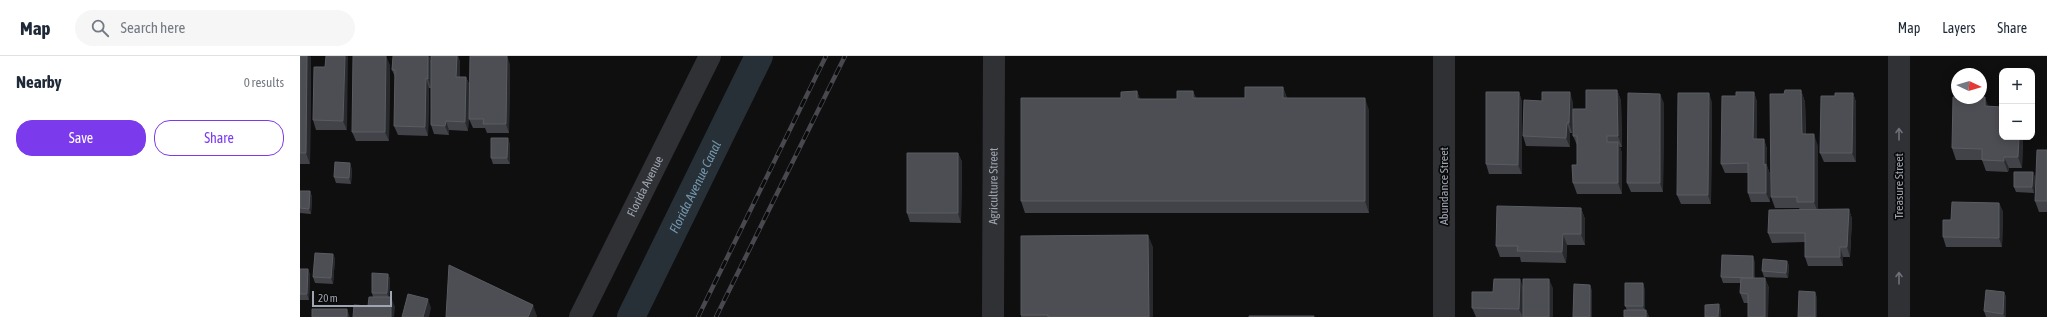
<!DOCTYPE html>
<meta charset="utf-8">
<style>
body{margin:0;font-family:"Asap Condensed",sans-serif;background:#f6f6f7;color:#1f2937}
.controls{position:absolute;right:12px;top:12px;display:grid;overflow:hidden;border-radius:8px;box-shadow:0 2px 10px #0003}
.controls button{width:36px;height:36px;display:grid;place-items:center;padding:0;border:0;border-bottom:1px solid #e0e1e3;background:#fff;color:#1f2937;font:20px sans-serif}
.compass{position:absolute;left:1651px;top:12px;width:36px;height:36px;border-radius:50%;background:#fff;box-shadow:0 2px 10px #0003;rotate:94deg}
.scale{position:absolute;left:12px;bottom:10px;width:80px;box-sizing:border-box;padding-left:4px;border:2px solid #9fa6b2;border-top:0;font-size:11px;line-height:14px;white-space:nowrap;color:#9fa6b2;-webkit-text-stroke:3px #0a0a0b;paint-order:stroke}
.list{margin:0;padding:0;list-style:none}
h2{display:flex;justify-content:space-between;align-items:center;height:52px;margin:0;padding:0 16px;font-size:17px}
h2 small{font-size:13px;font-weight:400;color:#747a83}
.actions{display:flex;gap:8px;padding:12px 16px}
.actions a{flex:1;padding:9px 0;border:1px solid #7c3aed;border-radius:16px;text-align:center;font-size:14px;color:#7c3aed}
.actions .main{background:#7c3aed;color:#fff}
.icon{flex:none;width:22px;height:22px;fill:none;stroke:currentColor;stroke-width:2;stroke-linecap:round;stroke-linejoin:round}
.map{position:relative;flex:none;width:1747px;height:261px;overflow:hidden}
header{display:flex;align-items:center;gap:24px;box-sizing:border-box;height:56px;padding:0 20px;background:#fff;border-bottom:1px solid #e0e1e3}
header strong{font-size:19px}
nav{display:flex;gap:22px;margin-inline-start:auto;font-size:14px}
.search{width:280px;height:36px;background:#f6f6f7;display:flex;align-items:center;gap:10px;box-sizing:border-box;padding:0 14px;border-radius:22px;color:#747a83;font-size:15px}
main{display:flex}
aside{flex:1;background:#fff}
.map>svg:first-child{display:block}
.lines{fill:none;stroke-linecap:round;stroke-linejoin:round}
.canal{stroke:#273036;stroke-width:28}
.minor{stroke:#303135;stroke-width:22}
.rail-casing{stroke:#47494e;stroke-width:4.5}
.rail{stroke:#0a0a0b;stroke-width:3;stroke-dasharray:9;stroke-linecap:butt}
.wall{fill:#424348}
.shaded-wall{fill:#292a2d}
.building{fill:#4c4e53;stroke:#595c62}
.oneway{stroke:#6d717a}
.labels{text-anchor:middle;stroke-width:3.5;stroke-linejoin:round;paint-order:stroke}
.street-label{font-size:12px;fill:#9fa6b2;stroke:#0a0a0b}
.water-label{font-size:13px;font-style:italic;fill:#7497af;stroke:#0a0a0b}
</style>
<header>
<strong>Map</strong>
<div class="search"><svg class="icon" aria-label="search" viewBox="0 0 24 24"><circle cx="10" cy="10" r="6"/><path d="M15 15l6 6"/></svg>Search here</div>
<nav><a>Map</a><a>Layers</a><a>Share</a></nav>
</header>
<main>
<aside>
<h2>Nearby<small>0 results</small></h2>
<ul class="list">
</ul>
<div class="actions"><a class="main">Save</a><a>Share</a></div>
</aside>
<div class="map">
<svg width="1747" height="261" viewBox="0 0 1747 261">
<rect width="100%" height="100%" fill="#0f0f10"/>
<g class="lines">
<path class="canal" id="s1" d="M331 261 459 0"/>
<g class="minor">
<path d="M1144 0V261"/>
<path id="s2" d="M280 261 410 0"/>
<path id="s3" d="M693 261 694 0"/>
<path d="M1599 261V0"/>
</g>
<g class="rail-casing">
<path id="rail" d="M398 261 526 0
M416 261 545 0"/>
</g>
<use href="#rail" class="rail"/>
</g>
<path class="wall" d="M0 0H10L11 3 10 108H0Z
M93 0H129L131 6V0H158L160 6V21H166L170 30 210 8 209 77H187L185 72H173L169 63 170 35 168 75 149 74V79L134 78 131 69V32H129L128 80 98 79 94 70 95 21 92 14Z
M90 9 89 85H56L52 76Z
M25 11 47 74H16L13 64Z
M983 31 987 42 1069 54V157H725L721 145 821 42 837 35 840 43H877L893 35 896 42H945Z
M1317 34 1321 45 1322 91H1320L1322 97V138H1277L1273 127 1277 109V89L1273 80V58L1272 77H1270V91L1226 90 1223 80 1273 46V53H1286Z
M1501 34 1505 46 1506 78 1518 90V153H1549L1552 163 1550 201H1543V210H1508L1505 201V186L1472 187 1468 177 1500 154 1499 152H1475L1471 141Z
M1219 36 1222 46V118H1189L1186 108Z
M1454 36 1457 46V83H1464L1467 93V110L1470 118V146H1451L1448 137V117H1425L1421 108 1436 40Z
M1553 37 1556 46V106H1524L1520 97Z
M1412 46 1411 148H1381L1377 139Z
M1364 47 1363 136H1331L1327 127Z
M1689 51 1702 81H1723L1722 112H1709L1708 116 1686 115 1682 104H1656L1652 92Z
M210 88V108H193L191 102Z
M1747 94V156H1739L1735 145Z
M658 97 662 106 661 167 610 166 607 157Z
M52 113 51 128 36 127 34 121Z
M1733 116 1735 121 1734 137 1716 136 1714 131Z
M0 135H10L12 141 11 158 0 157Z
M1699 147 1703 156 1702 191H1646L1643 181Z
M1281 152 1285 163V189H1267L1266 207 1221 206 1220 201H1200L1196 190Z
M853 191V261H721V259Z
M33 198 35 203 33 228 15 227 13 221Z
M1487 205 1489 210 1488 222 1464 221 1462 215Z
M1455 206V222H1465L1469 232 1448 247H1444L1440 237 1441 227H1423L1421 221Z
M0 213H8L10 219 9 244H0Z
M88 218 90 223 89 241 95 251 68 250 73 241 72 237Z
M1223 232H1253V261L1223 241V261H1176L1172 252 1193 236Z
M1345 233V254H1346L1349 261H1324L1327 254 1325 250Z
M1704 236 1706 241V261H1686L1684 255Z"/>
<path class="shaded-wall" d="M7 0H10L11 3 10 108 6 97Z
M45 0H48L47 74 43 65Z
M86 0 90 9 89 85 85 76Z
M128 0H129L131 7V32L128 23Z
M157 0H158L160 6V30L156 21Z
M207 0 210 8 209 77 206 68Z
M166 21 170 31 168 75 165 66Z
M126 22 129 32 128 80 125 71Z
M983 31 987 43 983 42Z
M1317 34 1321 45 1322 91 1318 80Z
M1501 34 1505 46 1506 90 1502 78Z
M837 35 841 47 837 43Z
M893 35 897 47 893 42Z
M1219 36 1222 46V118L1218 109Z
M1270 36 1273 46 1272 77 1269 67Z
M1454 36 1457 46V93L1453 83Z
M1409 37 1412 46 1411 148 1408 139Z
M1553 37 1556 46V106L1552 97Z
M1360 38 1364 47 1363 136 1360 127Z
M1685 41 1689 52 1685 50Z
M1065 42 1069 54V157L1065 145Z
M146 65 149 74V79L145 70Z
M1267 67 1270 77V91L1266 82Z
M1514 78 1518 90V157L1514 146Z
M1719 81H1723L1722 112 1718 101Z
M208 82 210 88V108L207 102Z
M1464 83 1467 93V110L1470 118V146L1466 137 1464 109Z
M1318 86 1322 97V138L1318 127Z
M658 97 662 106 661 167 658 157Z
M1704 101 1709 112 1708 116 1704 105Z
M50 107 52 113 51 128 49 122Z
M1733 116 1735 121 1734 137 1732 131Z
M10 135 12 141 11 158 9 153Z
M1699 147 1703 156 1702 191 1699 182Z
M1281 152 1285 163V189L1281 178Z
M1549 153 1552 163 1550 201 1547 191Z
M1263 178 1267 189 1266 207 1262 196Z
M848 179 853 191V261H849Z
M1540 191 1543 201V210L1540 201Z
M33 198 35 203 33 228 31 222Z
M1453 200 1455 206V227L1453 222Z
M1487 205 1489 210 1488 222 1486 217Z
M8 213 10 219 9 244 7 238Z
M88 218 90 223 89 243 87 237Z
M1465 222 1469 232 1468 261H1465Z
M1220 223 1224 233 1223 261 1219 253Z
M1249 223 1253 232V261H1249Z
M1343 227 1345 233V255L1343 250Z
M1290 229 1292 234V261H1290Z
M1515 236 1517 241V261H1515Z
M1704 236 1706 241V261H1705L1703 258Z
M91 241 95 251 94 261H91Z
M128 243 131 252 129 261H123Z
M1419 248 1421 254V261H1418Z
M233 249 237 260V261H228Z
M47 253 50 261H47Z
M1346 254 1349 261H1346Z"/>
<path class="building" d="M0 0H7L6 97H0Z
M26 0H45L43 65 13 64 14 11H25Z
M53 0H86L85 76H52Z
M93 0H128V23L126 22 125 71 94 70 95 14H92Z
M131 0H157L156 21H166L165 66 146 65 145 70 131 69Z
M170 0H207L206 68H183L184 63H169Z
M945 31H983V42H1065V145H721V42H821V36L837 35V43H877V35H893V42H945Z
M1286 34H1317L1318 80H1307V86H1318V127H1273L1272 109H1277V80H1273V53H1286Z
M1485 34H1501L1502 78H1514V146H1497V141H1471L1470 38H1484Z
M1186 36H1219L1218 109 1186 108Z
M1242 36H1270L1269 67H1267L1266 82 1223 80 1224 44 1242 45Z
M1436 36H1454L1453 83H1464V109L1466 108V137H1448V107L1421 108 1422 40H1436Z
M1328 37 1360 38V127H1327Z
M1378 37H1409L1408 139H1377Z
M1535 37H1553L1552 97H1520L1521 40H1535Z
M1653 41H1657V42H1681V41H1685V50L1702 51V81H1719L1718 101H1704V105L1682 104V93L1652 92Z
M191 82H208L207 102H191Z
M1737 94H1747V145H1735Z
M607 97H658V157H607Z
M35 106 50 107 49 122 34 121Z
M1714 116H1733L1732 131H1714Z
M0 135H10L9 153 0 152Z
M1652 146 1699 147V182L1643 181V164H1651Z
M1197 150 1281 152V178H1263L1262 196 1217 195 1218 190H1196Z
M1549 153 1547 191H1540V201H1505V177H1468L1469 154Z
M848 179 849 261H748V259H721V180Z
M15 197 33 198 31 222 13 221Z
M1422 199 1453 200V222L1421 221Z
M1463 203 1487 205 1486 217 1462 215Z
M149 209 233 249 228 261H146Z
M0 213H8L7 238H0Z
M72 217 88 218 87 237H72Z
M1441 222H1465V261H1448V238L1440 237Z
M1194 223H1220L1219 253 1172 252V236H1193Z
M1223 223H1249V261H1223Z
M1325 227H1343V250H1325Z
M1274 228 1290 229V261H1273Z
M1686 234 1704 236 1703 258 1684 255Z
M1499 235 1515 236V261H1498Z
M108 238 128 243 123 261H102Z
M69 241H91V261H53L54 249 68 250Z
M1419 248 1418 261H1405V249Z
M12 253H47V261H12Z
M1324 254H1346V261H1324Z
M949 260H1014V261H949Z"/>
<defs><path id="oneway-shaft" d="M-6 0H5M1.5-3L5.5 0L1.5 3" fill="none" stroke-width="1.6" stroke-linecap="round" stroke-linejoin="round"/></defs>
<g class="oneway">
<use href="#oneway-shaft" transform="translate(1599 78) rotate(-90)"/>
<use href="#oneway-shaft" transform="translate(1599 222) rotate(-90)"/>
</g>
<g class="labels">
<g class="street-label">
<text dy="4" stroke="none"><textPath href="#s2" startOffset="146">Florida Avenue</textPath></text>
<text dy="4" stroke="none"><textPath href="#s3" startOffset="131">Agriculture Street</textPath></text>
<text transform="translate(1144 130) rotate(-90)" y="4">Abundance Street</text>
<text transform="translate(1599 130) rotate(-90)" y="4">Treasure Street</text>
</g>
<g class="water-label">
<text dy="5" stroke="none"><textPath href="#s1" startOffset="145">Florida Avenue Canal</textPath></text>
</g>
</g>
</svg>
<div class="controls">
<button>+</button>
<button>−</button>
</div>
<svg class="compass" viewBox="-18 -18 36 36"><path d="M0-13l5 13h-10z" fill="#e53935"/><path d="M0 13l5-13h-10z" fill="#747a83"/></svg>
<div class="scale">20 m</div>
</div>
</main>
